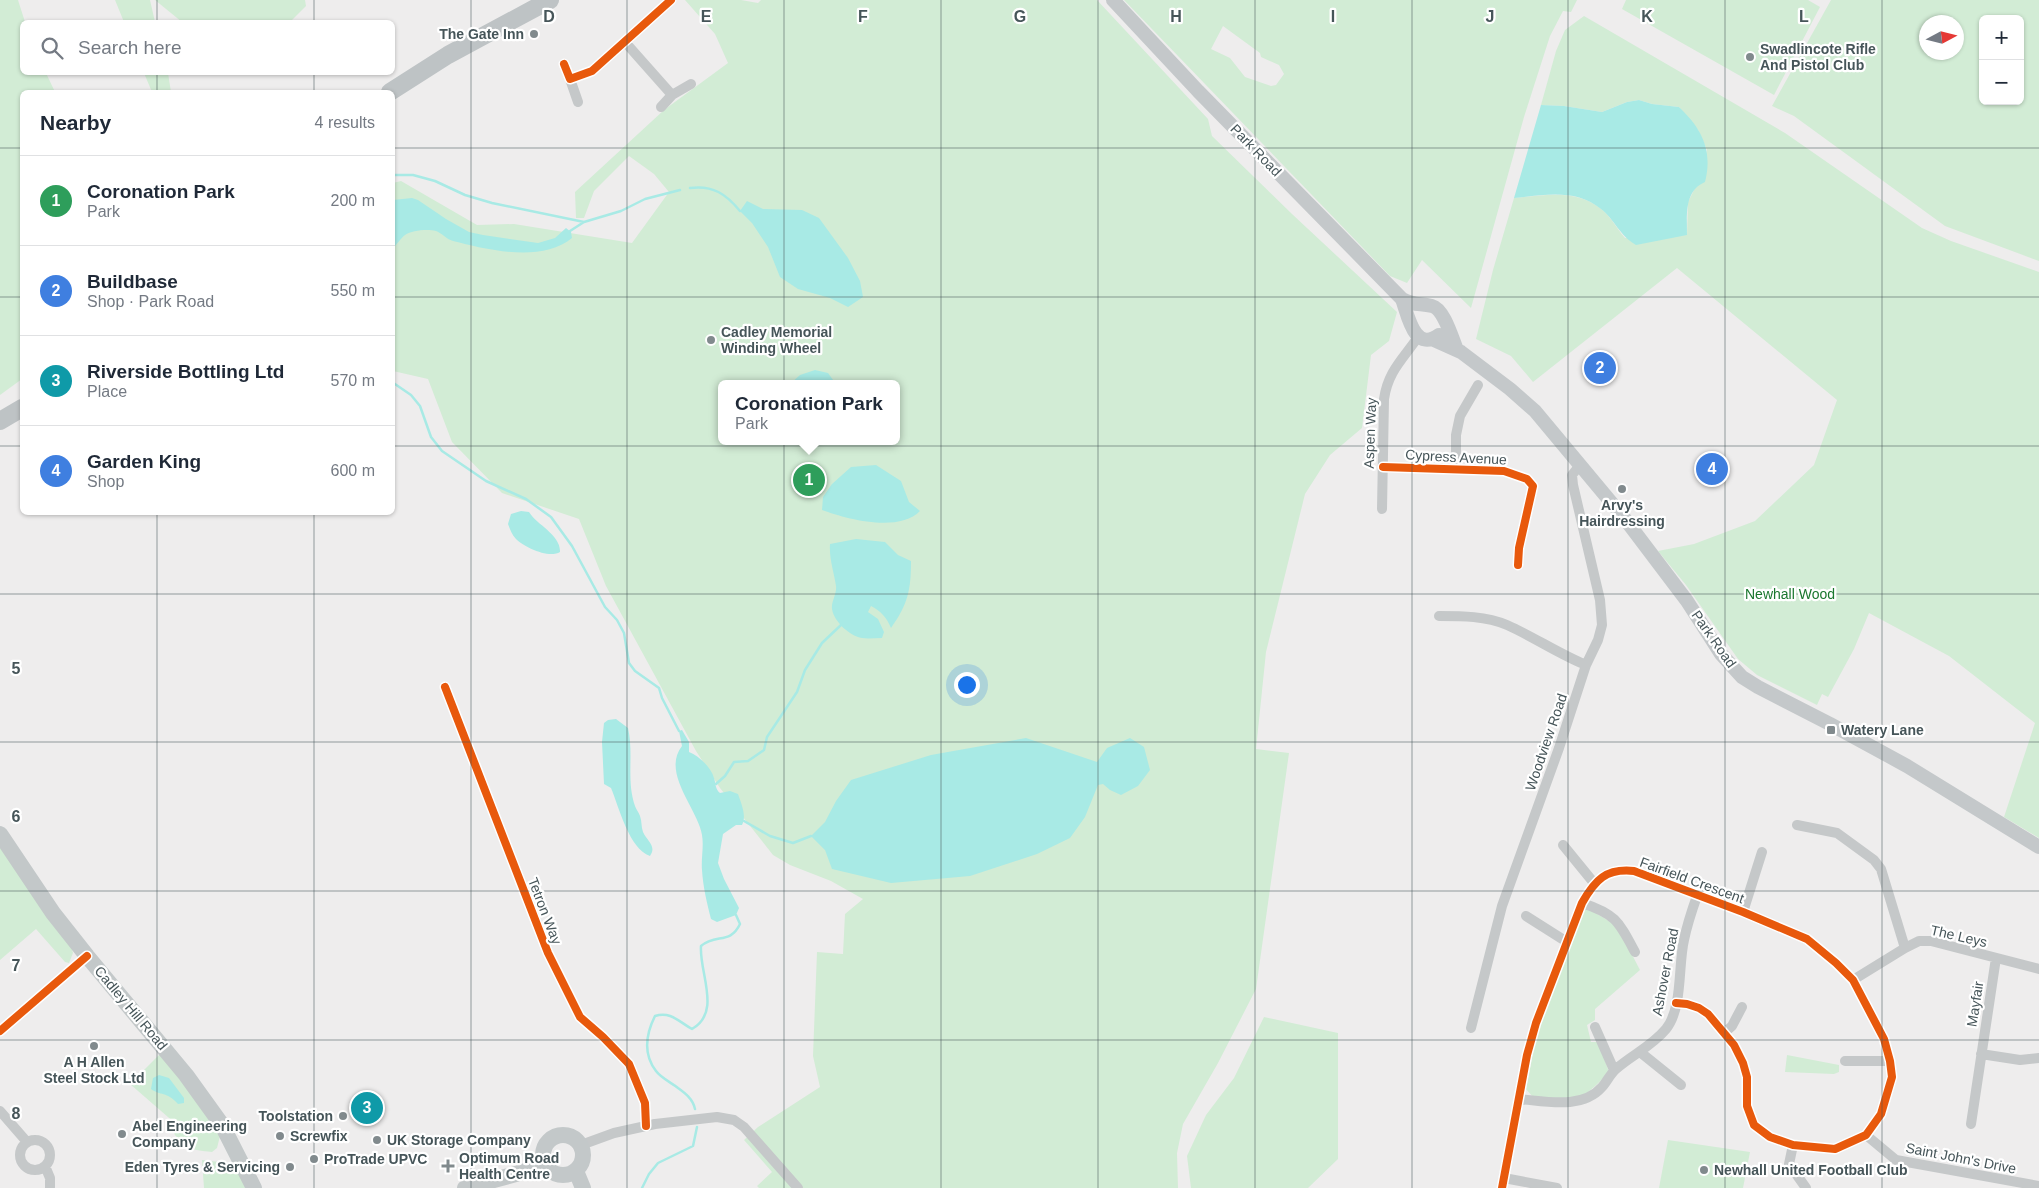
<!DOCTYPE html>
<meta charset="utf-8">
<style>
body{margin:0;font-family:Arial,sans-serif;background:#f2f2f3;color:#1f2937}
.controls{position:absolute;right:15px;top:15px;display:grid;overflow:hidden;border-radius:8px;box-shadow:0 1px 4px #0004}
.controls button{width:45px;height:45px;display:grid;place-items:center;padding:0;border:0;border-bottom:1px solid #e0e1e3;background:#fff;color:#1f2937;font:25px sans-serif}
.compass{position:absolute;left:1919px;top:15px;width:45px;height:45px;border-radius:50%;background:#fff;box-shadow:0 1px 4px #0004;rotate:83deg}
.you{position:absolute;left:966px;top:684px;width:18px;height:18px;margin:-12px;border:4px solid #fff;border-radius:50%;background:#1a73e8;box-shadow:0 0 0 8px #1a73e833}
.badge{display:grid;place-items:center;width:32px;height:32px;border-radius:50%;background:#111827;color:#fff;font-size:16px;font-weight:700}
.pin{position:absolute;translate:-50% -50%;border:2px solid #fff;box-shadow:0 1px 5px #0006}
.popup{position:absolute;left:718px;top:380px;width:182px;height:65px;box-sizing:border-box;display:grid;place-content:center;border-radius:8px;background:#fff;filter:drop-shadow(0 1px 4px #0005);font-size:16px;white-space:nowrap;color:#747a83}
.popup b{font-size:19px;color:#1f2937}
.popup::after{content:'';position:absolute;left:50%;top:100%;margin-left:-10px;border:10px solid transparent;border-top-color:#fff}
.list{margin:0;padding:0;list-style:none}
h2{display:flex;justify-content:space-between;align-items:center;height:65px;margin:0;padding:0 20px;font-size:21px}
h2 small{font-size:16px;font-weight:400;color:#747a83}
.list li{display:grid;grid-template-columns:32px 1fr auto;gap:15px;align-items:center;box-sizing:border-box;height:90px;padding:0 20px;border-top:1px solid #e0e1e3}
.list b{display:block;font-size:19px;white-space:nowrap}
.list p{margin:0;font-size:16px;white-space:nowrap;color:#747a83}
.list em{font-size:16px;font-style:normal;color:#747a83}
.icon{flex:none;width:28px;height:28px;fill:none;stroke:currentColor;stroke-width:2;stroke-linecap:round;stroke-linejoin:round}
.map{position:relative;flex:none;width:2039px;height:1188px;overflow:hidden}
.search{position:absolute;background:#fff;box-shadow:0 1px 4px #0004;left:20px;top:20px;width:375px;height:55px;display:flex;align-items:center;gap:12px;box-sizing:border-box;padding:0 18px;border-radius:8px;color:#747a83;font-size:19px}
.panel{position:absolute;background:#fff;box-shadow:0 1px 4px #0004;left:20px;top:90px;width:375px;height:425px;border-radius:8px}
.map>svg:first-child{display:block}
.green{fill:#d2ecd5;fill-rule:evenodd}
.water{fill:#a8eae5}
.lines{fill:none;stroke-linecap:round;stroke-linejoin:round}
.stream{stroke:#a8eae5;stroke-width:2.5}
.minor{stroke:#c5c8c9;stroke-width:10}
.secondary{stroke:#c4c8ca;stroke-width:14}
.primary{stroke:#c3c8c9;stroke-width:16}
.trunk{stroke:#bec3c5;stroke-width:18}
.cycleway-casing{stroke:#fff;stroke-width:11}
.cycleway{stroke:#e8590c;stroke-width:8}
.grid{fill:none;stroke:#465559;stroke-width:1;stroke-opacity:0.55}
.poi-dot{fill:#818a8d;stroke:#fff;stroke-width:2}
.labels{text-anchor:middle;stroke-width:4.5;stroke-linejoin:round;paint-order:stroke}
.poi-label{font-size:14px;font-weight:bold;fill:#465559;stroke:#fff;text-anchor:start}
.street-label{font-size:14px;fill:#465559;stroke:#fff}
.park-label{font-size:14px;fill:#1a772e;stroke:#fff}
.grid-label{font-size:16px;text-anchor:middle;font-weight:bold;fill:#465559;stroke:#fff;stroke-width:4.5;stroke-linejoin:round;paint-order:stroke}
</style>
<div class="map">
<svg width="2039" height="1188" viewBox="0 0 2039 1188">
<rect width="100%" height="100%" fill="#eeeded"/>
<path class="green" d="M0 0H18L25 22H22V72L46 73 55 92H22V379L0 395Z
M115 0H150L155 22H124Z
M155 0H305L306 6 290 22H182Z
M685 0H741L758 3 761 0H1097L1208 119 1212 136 1292 214 1397 312 1389 341 1371 355 1362 428 1330 455 1305 494 1266 652 1256 749 1289 753 1256 989 1218 1063 1183 1124 1177 1153 1178 1188H759L757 1186 772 1172 744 1140 758 1127 820 1087 813 1056 817 952 843 954 845 914 863 899 831 881 790 865 773 855 720 788 696 751 606 586 579 519 502 493 452 442 428 379 393 371V183L401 181 477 225 514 224 632 243 669 192 654 174 629 156 594 191 584 218H576L575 192 664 110 728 63 715 34ZM722 384H896V441H722Z
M1124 0H1577L1571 12 1563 11 1550 36 1524 117 1471 308 1422 260 1407 283 1390 276ZM1223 26 1260 53 1261 57 1279 65 1284 74 1276 85 1271 86 1245 77 1230 58 1211 49Z
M1626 0H1808L1820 7 1774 95 1622 9Z
M1831 0H2039V261L1945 226 1794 116 1772 106ZM1983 19H2020V101H1983ZM1956 22V52H1926V22Z
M1584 16 1785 133 1922 228 1951 241 2039 272V838L2004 817 2035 723 1949 656 1869 613 1854 649 1828 697 1822 694 1817 705 1757 675 1738 659 1686 585 1658 551 1694 544 1755 521 1814 465 1837 400 1677 268 1533 382 1511 356 1476 339 1493 270 1514 198C1545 195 1575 189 1600 208 1610 215 1617 229 1625 238L1687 235 1688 202 1696 186 1707 150 1698 130 1679 107 1652 104 1639 100 1627 102 1602 112 1564 106 1541 105 1556 51 1565 30Z
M144 73H168L171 92H152Z
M0 847 72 949 73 953 69 963 65 962 36 929 0 960Z
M1586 907 1617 926 1640 970 1595 1009V1020L1587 1025 1591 1042H1598L1609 1072C1579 1105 1574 1100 1532 1096L1526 1089 1537 1031Z
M1264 1017 1338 1033V1159L1308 1188H1191L1187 1156 1206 1115 1234 1078Z
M162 1052 220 1136 217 1148 212 1152C191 1150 182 1148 172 1130L176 1124 130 1084Z
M1787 1055 1839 1065V1072L1834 1074 1785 1072Z
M1668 1140 1750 1152 1743 1188H1659Z
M202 1160 237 1164 249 1188H204Z"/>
<path class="water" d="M1639 100 1652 104 1679 107C1702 129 1713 150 1705 182 1684 191 1687 215 1687 235L1636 245C1619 235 1615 220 1601 209 1576 188 1544 195 1514 198L1541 105 1564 106 1602 112 1627 102Z
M412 198 418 200 446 219 469 232 483 235 538 243 555 238 566 228 571 232 572 238C542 263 488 250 453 241 446 239 442 233 436 231 428 229 412 230 405 235 401 238 396 245 393 249V200Z
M747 201 763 209 802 210 819 218 848 258 860 281 863 297 848 307 830 298 798 289 780 277 768 247 752 223 740 211Z
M815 370 828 373 836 384H790L800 375Z
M876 465 901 481 909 502 920 511C899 533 846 519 822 510L823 497 832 484 851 467Z
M521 511 529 512C537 525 561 535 560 552 549 559 524 547 516 539 512 535 510 529 508 524L511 514Z
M856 539 885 542 898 555 911 561C911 590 908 604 891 628 887 618 881 611 871 606L868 612 878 619 884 632 882 638C875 638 868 639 862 638 850 636 834 622 832 609 831 602 837 594 836 586 834 572 829 559 830 544Z
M616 719 628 728C634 754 626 780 635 806 636 809 639 813 640 816 642 821 641 827 643 832 647 841 657 846 650 856 629 849 619 807 611 788L604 784 602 742 604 723 608 720Z
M682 730 689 742V752C699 756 711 767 714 778 716 784 715 789 720 793L730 791 738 794C741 803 747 816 742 825H736L723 834 718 863 724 879 739 908 736 915 717 922 711 919C707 903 703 887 702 870 701 859 704 846 702 835 698 809 661 773 682 746L679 731Z
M1026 738 1097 762 1107 748 1130 738 1144 747 1150 770 1138 786 1121 795 1110 790 1103 784 1098 785 1085 817 1070 838 1037 854 970 876 891 883 832 869 825 850 811 836 825 822 836 801 851 780 931 755Z
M159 1075 169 1078 184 1098V1103L178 1104C167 1091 160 1096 151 1089L153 1078Z"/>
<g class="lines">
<path class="stream" d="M392 175H413L435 181 465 195 492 203 584 222 621 211 645 199 680 190
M690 188C713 185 726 194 740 211
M570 231 584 222
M392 382 411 395 420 406 431 437 442 451 486 481 526 499 551 517 572 546 605 607 617 620 624 633 629 663 635 671 659 688 662 698 679 731
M716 784 725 776 734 762 748 761 764 750 767 737 797 692 805 670 822 643 841 625
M744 821 770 836 793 843 811 836
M695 1109C693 1099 685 1093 678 1088 672 1083 661 1078 656 1071 643 1054 646 1034 655 1016 671 1011 679 1022 692 1029 722 1012 699 973 701 946 716 933 730 945 740 924L736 915
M642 1188 649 1174 658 1163 693 1146 697 1127"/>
<path class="minor" d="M625 42 672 95
M564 64 570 79 592 71 671 0
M570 79 578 102
M661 107 672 95 691 84
M1383 467 1504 471 1527 479 1533 486 1519 548 1518 565
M1456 469V435L1460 416 1478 385
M1382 509 1384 399C1388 371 1403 359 1418 337
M1439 616C1462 616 1486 616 1507 625 1534 637 1559 654 1586 665
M445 687 548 953 580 1017 603 1037 629 1064 645 1103 646 1126
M1797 825 1837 833 1874 860 1881 869 1905 948
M1563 845 1594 883
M1582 903C1616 914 1619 922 1635 952
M1743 912 1762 852
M1526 916 1567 942
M1853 980 1905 948 1919 941H1931L2039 969
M1595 1027 1614 1070
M1471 1028 1502 906 1559 748 1586 665 1598 640 1602 625 1600 600 1573 485 1572 475 1580 465
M0 1031 87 956
M1724 1033 1732 1026 1742 1007
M1640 1052 1681 1085
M1981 1054 2020 1060 2039 1058
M1845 1061H1890
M1519 1099C1545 1101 1582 1110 1602 1087 1607 1082 1610 1074 1616 1069 1632 1055 1652 1046 1666 1029 1683 1008 1678 965 1684 940 1687 925 1692 910 1697 896
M0 1111 27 1142
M1971 1124 1996 958
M1866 1135 1896 1160 2039 1186
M20 1155a15 15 0 1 1 30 0a15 15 0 1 1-30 0Z
M581 1145 614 1133 655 1124 717 1117 734 1120 744 1127 798 1188
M1793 1145 1789 1164 1806 1188
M45 1166 50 1178V1187
M1504 1178 1557 1188
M1502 1188 1527 1055 1536 1023 1582 903C1595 880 1606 868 1634 871L1743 912 1807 939 1836 963 1853 980 1884 1039 1890 1061 1892 1077 1881 1114 1866 1135 1835 1149 1793 1145 1770 1137 1754 1125 1747 1106V1077L1743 1063 1734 1045 1708 1014 1699 1008 1687 1004 1676 1003"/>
<path class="secondary" d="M1113 0 1198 91 1402 299C1415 306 1419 303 1432 306 1444 309 1452 338 1457 350
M1402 299C1408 315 1414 353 1439 335
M1432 339 1461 352 1510 389 1535 411 1625 519 1687 601 1721 654 1742 677 1758 687 1830 724 1907 766 2039 847"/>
<path class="primary" d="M0 834 53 913 87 956 186 1075 222 1125 254 1188
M543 1155a20 20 0 1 1 40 0a20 20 0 1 1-40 0Z
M576 1171 583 1188
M465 1188 523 1172 544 1163"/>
<path class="trunk" d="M390 92 448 55 550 0
M0 421 22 408"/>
<g class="cycleway-casing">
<path id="cycleway" d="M564 64 570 79 592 71 671 0
M1383 467 1504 471 1527 479 1533 486 1519 548 1518 565
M445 687 548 953 580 1017 603 1037 629 1064 645 1103 646 1126
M0 1031 87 956
M1502 1188 1527 1055 1536 1023 1582 903C1595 880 1606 868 1634 871L1743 912 1807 939 1836 963 1853 980 1884 1039 1890 1061 1892 1077 1881 1114 1866 1135 1835 1149 1793 1145 1770 1137 1754 1125 1747 1106V1077L1743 1063 1734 1045 1708 1014 1699 1008 1687 1004 1676 1003"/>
</g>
<use href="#cycleway" class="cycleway"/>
</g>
<path class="grid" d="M157 0V22M314 0V22M471 0V1188M627 0V1188M784 0V1188M941 0V1188M1098 0V1188M1255 0V1188M1412 0V1188M1568 0V1188M1725 0V1188M1882 0V1188M157 72V92M314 72V92M0 148H22M392 148H2039M0 297H22M392 297H2039M0 446H22M392 446H2039M157 512V1188M314 512V1188M0 594H2039M0 742H2039M0 891H2039M0 1040H2039"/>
<g class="poi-dot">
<circle cx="534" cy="34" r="5"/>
<circle cx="1750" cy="57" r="5"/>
<circle cx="711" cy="340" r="5"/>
<circle cx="1622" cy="489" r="5"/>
<rect x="1826" y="725" width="10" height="10" rx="2.5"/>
<circle cx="94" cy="1046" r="5"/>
<circle cx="343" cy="1116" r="5"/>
<circle cx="122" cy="1134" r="5"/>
<circle cx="280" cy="1136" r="5"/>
<circle cx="377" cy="1140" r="5"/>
<circle cx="314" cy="1159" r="5"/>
<path d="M445.5 1158.5h5v5h5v5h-5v5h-5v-5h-5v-5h5z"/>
<circle cx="290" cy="1167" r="5"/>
<circle cx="1704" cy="1170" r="5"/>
</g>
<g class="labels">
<g class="poi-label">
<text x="524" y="39" text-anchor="end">The Gate Inn</text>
<text x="1760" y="54">Swadlincote Rifle<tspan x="1760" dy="16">And Pistol Club</tspan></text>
<text x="721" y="337">Cadley Memorial<tspan x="721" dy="16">Winding Wheel</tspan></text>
<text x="1622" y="510" text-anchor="middle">Arvy's<tspan x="1622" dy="16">Hairdressing</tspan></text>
<text x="1841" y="735">Watery Lane</text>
<text x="94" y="1067" text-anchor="middle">A H Allen<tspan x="94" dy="16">Steel Stock Ltd</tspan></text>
<text x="333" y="1121" text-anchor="end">Toolstation</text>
<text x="132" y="1131">Abel Engineering<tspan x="132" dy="16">Company</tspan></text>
<text x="290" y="1141">Screwfix</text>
<text x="387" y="1145">UK Storage Company</text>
<text x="459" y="1163">Optimum Road<tspan x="459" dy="16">Health Centre</tspan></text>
<text x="324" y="1164">ProTrade UPVC</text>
<text x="280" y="1172" text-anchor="end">Eden Tyres &amp; Servicing</text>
<text x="1714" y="1175">Newhall United Football Club</text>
</g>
<g class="street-label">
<text transform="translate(1256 150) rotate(46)" y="5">Park Road</text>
<text transform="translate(1370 433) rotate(-88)" y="5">Aspen Way</text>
<text transform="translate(1456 457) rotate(3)" y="5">Cypress Avenue</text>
<text transform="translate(1714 639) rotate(55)" y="5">Park Road</text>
<text transform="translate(1546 742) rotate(-71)" y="5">Woodview Road</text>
<text transform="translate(1692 880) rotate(20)" y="5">Fairfield Crescent</text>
<text transform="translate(545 911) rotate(69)" y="5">Tetron Way</text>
<text transform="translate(1959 936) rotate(13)" y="5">The Leys</text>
<text transform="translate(1665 972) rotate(-79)" y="5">Ashover Road</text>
<text transform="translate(1975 1004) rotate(-81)" y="5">Mayfair</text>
<text transform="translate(131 1008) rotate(50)" y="5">Cadley Hill Road</text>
<text transform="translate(1961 1158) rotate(11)" y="5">Saint John's Drive</text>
</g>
<g class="park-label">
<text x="1790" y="599">Newhall Wood</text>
</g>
</g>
<g class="grid-label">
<text x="549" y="22">D</text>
<text x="706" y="22">E</text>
<text x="863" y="22">F</text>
<text x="1020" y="22">G</text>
<text x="1176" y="22">H</text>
<text x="1333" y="22">I</text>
<text x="1490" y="22">J</text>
<text x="1647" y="22">K</text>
<text x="1804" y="22">L</text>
<text x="16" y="674">5</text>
<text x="16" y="822">6</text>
<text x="16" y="971">7</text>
<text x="16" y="1119">8</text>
</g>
</svg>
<div class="controls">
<button>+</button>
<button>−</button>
</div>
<svg class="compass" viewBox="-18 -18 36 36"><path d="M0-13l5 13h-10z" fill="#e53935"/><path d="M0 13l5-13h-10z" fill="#747a83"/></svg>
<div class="you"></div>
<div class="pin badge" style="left:809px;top:480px;background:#2e9e5b">1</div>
<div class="popup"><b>Coronation Park</b>Park</div>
<div class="pin badge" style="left:1600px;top:368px;background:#3f7fe0">2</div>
<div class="pin badge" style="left:367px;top:1108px;background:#0f9aa8">3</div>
<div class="pin badge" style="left:1712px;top:469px;background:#3f7fe0">4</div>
<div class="search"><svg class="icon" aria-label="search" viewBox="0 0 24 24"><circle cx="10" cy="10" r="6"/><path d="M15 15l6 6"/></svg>Search here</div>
<section class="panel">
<h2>Nearby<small>4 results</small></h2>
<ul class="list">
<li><span class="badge" style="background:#2e9e5b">1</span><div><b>Coronation Park</b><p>Park</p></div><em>200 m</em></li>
<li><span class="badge" style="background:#3f7fe0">2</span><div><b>Buildbase</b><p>Shop · Park Road</p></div><em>550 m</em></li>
<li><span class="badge" style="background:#0f9aa8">3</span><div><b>Riverside Bottling Ltd</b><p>Place</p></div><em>570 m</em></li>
<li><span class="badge" style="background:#3f7fe0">4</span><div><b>Garden King</b><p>Shop</p></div><em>600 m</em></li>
</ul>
</section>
</div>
